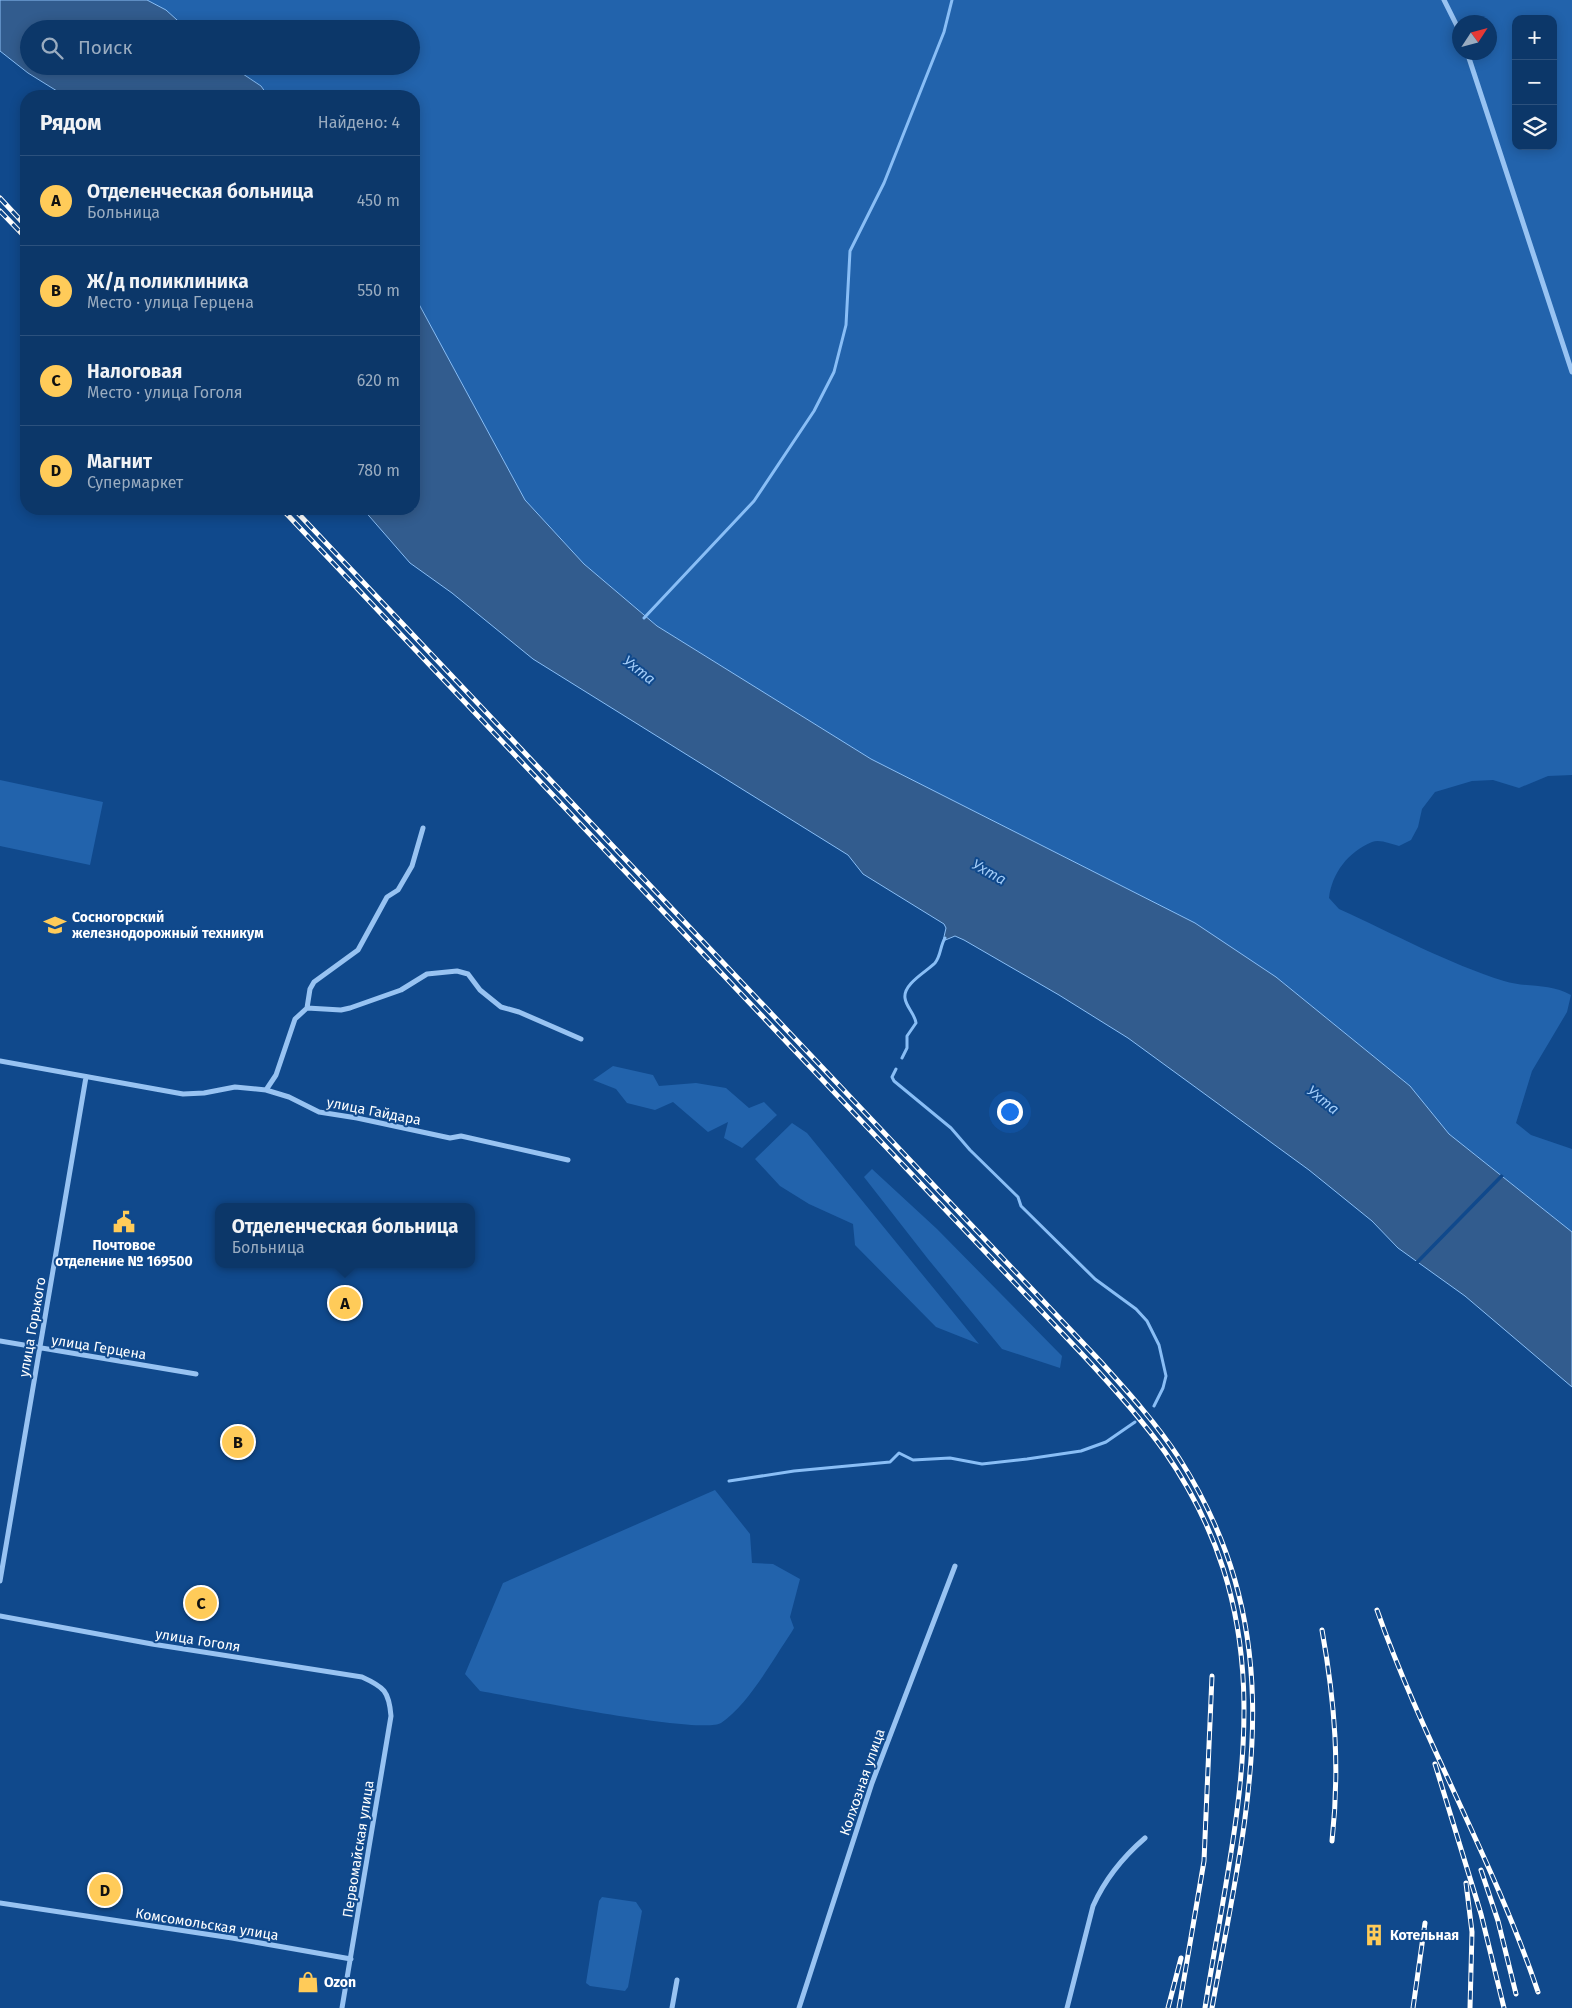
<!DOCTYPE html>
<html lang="ru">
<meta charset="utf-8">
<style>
body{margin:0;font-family:"Fira Sans",sans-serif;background:#1a4271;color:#f1f3f6}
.controls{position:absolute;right:15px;top:15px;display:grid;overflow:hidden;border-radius:10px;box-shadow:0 2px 12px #0003}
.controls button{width:45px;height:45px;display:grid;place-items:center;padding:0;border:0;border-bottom:1px solid #2c517d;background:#0c3769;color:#f1f3f6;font:25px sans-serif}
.compass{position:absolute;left:1452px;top:15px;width:45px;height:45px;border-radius:50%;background:#0c3769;box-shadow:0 2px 12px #0003;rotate:54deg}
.you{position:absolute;left:1009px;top:1111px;width:18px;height:18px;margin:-12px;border:4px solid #fff;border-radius:50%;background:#1a73e8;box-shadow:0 0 0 8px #1a73e833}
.badge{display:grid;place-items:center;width:32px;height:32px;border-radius:50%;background:#ffcb59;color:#111;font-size:16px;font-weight:700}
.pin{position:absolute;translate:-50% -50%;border:2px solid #fff;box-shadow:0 1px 5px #0006}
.popup{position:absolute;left:215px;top:1203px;width:260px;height:65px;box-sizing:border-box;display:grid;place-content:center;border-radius:10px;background:#0c3769;filter:drop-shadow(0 1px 4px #0005);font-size:16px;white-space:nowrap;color:#9aacc0}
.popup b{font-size:19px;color:#f1f3f6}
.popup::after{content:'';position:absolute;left:50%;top:100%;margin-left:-10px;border:10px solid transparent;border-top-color:#0c3769}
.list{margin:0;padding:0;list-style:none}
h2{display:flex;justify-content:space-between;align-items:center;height:65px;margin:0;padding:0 20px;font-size:21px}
h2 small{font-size:16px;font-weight:400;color:#9aacc0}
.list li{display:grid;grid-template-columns:32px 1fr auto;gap:15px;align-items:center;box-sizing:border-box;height:90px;padding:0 20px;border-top:1px solid #2c517d}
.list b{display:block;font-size:19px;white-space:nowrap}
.list p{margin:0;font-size:16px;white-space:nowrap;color:#9aacc0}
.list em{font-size:16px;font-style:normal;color:#9aacc0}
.icon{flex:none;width:28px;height:28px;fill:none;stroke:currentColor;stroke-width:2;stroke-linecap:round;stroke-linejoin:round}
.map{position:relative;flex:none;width:1572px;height:2008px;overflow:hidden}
.search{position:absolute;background:#0c3769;box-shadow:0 2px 12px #0003;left:20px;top:20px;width:400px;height:55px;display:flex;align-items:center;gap:12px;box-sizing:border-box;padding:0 18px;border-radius:28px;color:#9aacc0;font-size:19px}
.panel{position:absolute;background:#0c3769;box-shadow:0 2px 12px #0003;left:20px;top:90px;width:400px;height:425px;border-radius:20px}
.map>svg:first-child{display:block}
.green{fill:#2263ac;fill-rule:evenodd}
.water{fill:#325c8e;stroke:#89bef6}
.pier{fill:#10498c}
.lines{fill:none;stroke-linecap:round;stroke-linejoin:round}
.stream{stroke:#89bef6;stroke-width:3}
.minor{stroke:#98c3f2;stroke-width:5}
.rail-casing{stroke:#fff;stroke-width:5}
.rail{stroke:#10498c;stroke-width:3;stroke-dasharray:9;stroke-linecap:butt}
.labels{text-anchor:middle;stroke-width:4;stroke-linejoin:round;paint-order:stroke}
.poi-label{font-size:14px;font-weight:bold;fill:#fff;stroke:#10498c;text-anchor:start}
.street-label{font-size:14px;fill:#fff;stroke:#10498c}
.water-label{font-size:15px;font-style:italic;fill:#a3cdf9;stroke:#10498c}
</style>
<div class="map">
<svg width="1572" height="2008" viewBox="0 0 1572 2008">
<rect width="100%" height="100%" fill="#10498c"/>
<path class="green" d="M147 0H1572V775L1548 776 1519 788 1493 780 1472 781 1435 792 1422 809 1418 827 1411 840 1399 846C1391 844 1380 839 1372 842 1348 852 1332 873 1329 898L1339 909C1392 933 1449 964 1504 981 1526 988 1550 983 1571 995L1567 1012 1532 1071 1516 1123 1531 1135 1572 1149V1232L1449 1134 1410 1086 1276 977 1195 923 871 759 657 626 584 564 525 500 414 295V96H268L261 86 231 66H411V29H187L166 10ZM1516 19H1553V146H1516ZM1460 22H1490V52H1460Z
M0 780 103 802 90 865 0 846Z
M613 1066 653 1075 659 1086 696 1083 726 1088 749 1108 764 1102 777 1115 742 1148 724 1138 728 1122 708 1132 673 1102 655 1110 627 1103 616 1089 593 1080Z
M792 1123 807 1133 979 1344 936 1327 855 1245 853 1224 809 1204 780 1186 755 1159Z
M872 1169 937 1229 1062 1356 1060 1368 1002 1349 928 1259 864 1177Z
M715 1490 750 1534 752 1563 773 1564 800 1579 790 1617 794 1628 791 1633C772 1661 748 1705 721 1723 701 1735 515 1697 480 1691L465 1674 503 1583Z
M602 1897 636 1902 642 1911 628 1987 625 1991 590 1986 586 1983 599 1901Z"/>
<path class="water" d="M0 0H147L166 10 187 29H29V66H231L261 86 268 96H65L28 73 0 51Z
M414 295 525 500 584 564 657 626 871 759 1195 923 1276 977 1410 1086 1449 1134 1572 1232V1387L1465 1296 1398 1248 1372 1221 1309 1170 1128 1038 1059 995 964 940 955 936 943 941 946 928 944 924 863 874 848 855 533 659 452 593 410 563 363 509H414Z"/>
<path class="pier" d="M1501 1174 1504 1176 1417 1265 1414 1263Z"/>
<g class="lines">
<path class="stream" d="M644 618 754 501 814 411 834 372 846 325 850 251 884 183 944 32 952 0
M902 1058 907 1048V1036L916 1023C915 1014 906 1007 905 998 903 984 926 972 935 963 941 956 940 946 945 938
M896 1069 892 1077 894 1081 951 1128 970 1150 1018 1197 1021 1206 1095 1279 1136 1309 1147 1321 1159 1345 1166 1376 1163 1388 1154 1406
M729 1481 794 1471 890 1462 899 1453 913 1460 950 1458 982 1464 1027 1459 1081 1451 1106 1442 1135 1422"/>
<path class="minor" d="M1444 0 1460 32
M1467 52 1572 372
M307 1008 341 1010 350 1008 401 990 427 974 457 971 468 974 480 990 501 1007 519 1012 581 1039
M0 1061 183 1094 204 1093 235 1087 266 1090 289 1097 319 1112 357 1118 450 1138 461 1136 568 1160
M266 1090 276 1075 295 1019 307 1008 310 989 314 982 358 950 387 897 398 890 412 866 423 828
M0 1341 196 1374
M0 1581 86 1077
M0 1616 152 1644 362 1677C384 1687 389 1691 391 1716L342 2008
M0 1903 232 1938 351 1959
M672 2008 677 1980
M799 2008 872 1783 955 1566
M1067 2008 1093 1906C1105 1879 1123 1857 1145 1838"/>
<g class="rail-casing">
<path id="rail" d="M0 198 26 226
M0 211 26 238
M282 509 1082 1354C1111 1385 1140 1417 1165 1452 1291 1634 1236 1809 1205 2008
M294 509 1100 1361C1128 1392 1156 1423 1179 1458 1296 1641 1247 1810 1212 2008
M1377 1610C1423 1741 1494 1861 1538 1992
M1322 1630C1335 1703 1340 1768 1332 1841
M1435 1764 1481 1914 1504 2008
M1481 1870 1498 1921 1516 1994
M1466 1883 1472 1932 1470 2008
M1168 2008 1181 1958
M1179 2008 1204 1861 1212 1676
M1413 2008 1425 1923"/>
</g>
<use href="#rail" class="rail"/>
</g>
<defs>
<g id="university-bare" transform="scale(1.725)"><path d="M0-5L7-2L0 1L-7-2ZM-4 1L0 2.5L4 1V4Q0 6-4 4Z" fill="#ffcb59" stroke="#10498c" stroke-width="2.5" paint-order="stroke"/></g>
<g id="civic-bare" transform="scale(1.725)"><path d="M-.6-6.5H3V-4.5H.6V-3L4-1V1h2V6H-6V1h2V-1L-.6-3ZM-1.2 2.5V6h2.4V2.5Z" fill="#ffcb59" stroke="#10498c" stroke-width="2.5" paint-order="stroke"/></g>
<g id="building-bare" transform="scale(1.725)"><path d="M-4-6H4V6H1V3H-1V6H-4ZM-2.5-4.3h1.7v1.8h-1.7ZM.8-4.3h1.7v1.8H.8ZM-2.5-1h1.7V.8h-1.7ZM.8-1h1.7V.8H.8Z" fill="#ffcb59" stroke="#10498c" stroke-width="2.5" paint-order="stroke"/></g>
<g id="shop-bare" transform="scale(1.725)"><path d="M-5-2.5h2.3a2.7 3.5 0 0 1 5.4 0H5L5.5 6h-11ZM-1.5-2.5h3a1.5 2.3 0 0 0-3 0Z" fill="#ffcb59" stroke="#10498c" stroke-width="2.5" paint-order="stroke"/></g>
</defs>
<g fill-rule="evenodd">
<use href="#university-bare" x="55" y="925"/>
<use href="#civic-bare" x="124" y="1222"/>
<use href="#building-bare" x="1374" y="1935"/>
<use href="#shop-bare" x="308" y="1982"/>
</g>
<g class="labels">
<g class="poi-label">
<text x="72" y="922">Сосногорский<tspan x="72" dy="16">железнодорожный техникум</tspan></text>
<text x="124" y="1250" text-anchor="middle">Почтовое<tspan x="124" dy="16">отделение № 169500</tspan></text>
<text x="1390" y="1940">Котельная</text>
<text x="324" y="1987">Ozon</text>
</g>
<g class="street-label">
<text transform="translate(374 1111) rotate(11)" y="5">улица Гайдара</text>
<text transform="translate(32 1327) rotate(-80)" y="5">улица Горького</text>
<text transform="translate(99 1347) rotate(9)" y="5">улица Герцена</text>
<text transform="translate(198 1640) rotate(9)" y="5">улица Гоголя</text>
<text transform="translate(862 1782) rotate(-71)" y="5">Колхозная улица</text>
<text transform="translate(358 1849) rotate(-81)" y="5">Первомайская улица</text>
<text transform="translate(207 1924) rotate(9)" y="5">Комсомольская улица</text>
</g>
<g class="water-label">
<text transform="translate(639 670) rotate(38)" y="5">Ухта</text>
<text transform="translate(989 872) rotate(29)" y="5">Ухта</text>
<text transform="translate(1323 1100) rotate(39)" y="5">Ухта</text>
</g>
</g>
</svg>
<div class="controls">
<button>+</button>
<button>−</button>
<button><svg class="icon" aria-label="layers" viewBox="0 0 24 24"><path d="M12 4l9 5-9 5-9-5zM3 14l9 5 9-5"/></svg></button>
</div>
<svg class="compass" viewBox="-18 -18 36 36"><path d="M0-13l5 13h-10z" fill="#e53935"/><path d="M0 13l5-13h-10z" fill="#9aacc0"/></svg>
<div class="you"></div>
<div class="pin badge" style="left:345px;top:1303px">A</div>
<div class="popup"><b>Отделенческая больница</b>Больница</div>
<div class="pin badge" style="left:238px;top:1442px">B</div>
<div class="pin badge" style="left:201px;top:1603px">C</div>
<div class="pin badge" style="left:105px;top:1890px">D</div>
<div class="search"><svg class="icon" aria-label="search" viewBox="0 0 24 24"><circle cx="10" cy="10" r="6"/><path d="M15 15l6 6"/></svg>Поиск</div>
<section class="panel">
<h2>Рядом<small>Найдено: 4</small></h2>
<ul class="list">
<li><span class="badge">A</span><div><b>Отделенческая больница</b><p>Больница</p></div><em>450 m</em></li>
<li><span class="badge">B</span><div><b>Ж/д поликлиника</b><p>Место · улица Герцена</p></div><em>550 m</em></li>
<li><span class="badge">C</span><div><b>Налоговая</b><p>Место · улица Гоголя</p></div><em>620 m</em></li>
<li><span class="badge">D</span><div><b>Магнит</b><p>Супермаркет</p></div><em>780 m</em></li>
</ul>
</section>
</div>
